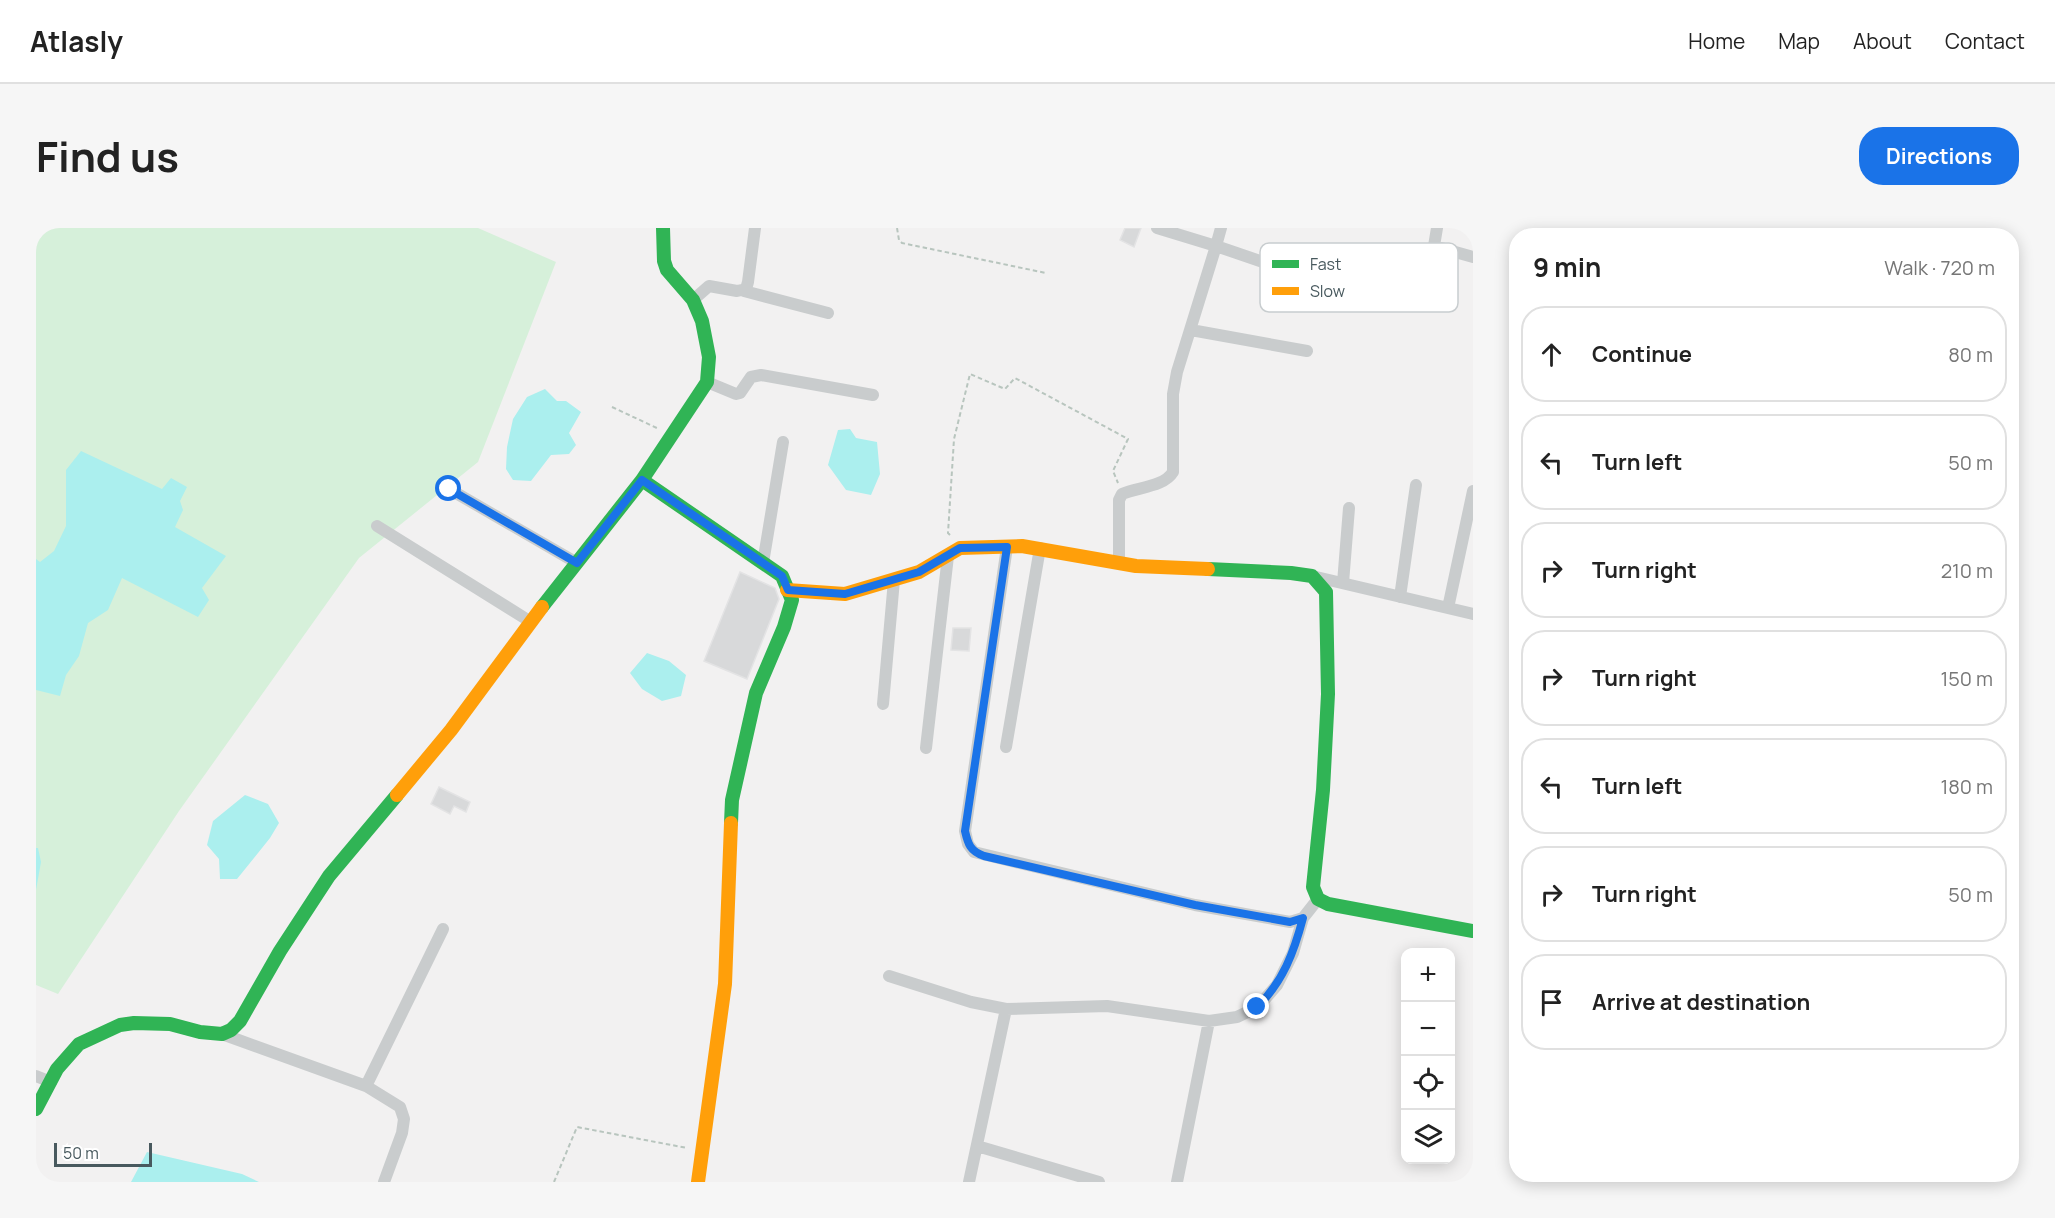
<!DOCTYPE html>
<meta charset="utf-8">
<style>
body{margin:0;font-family:Manrope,sans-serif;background:#f6f6f6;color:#222}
.controls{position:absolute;right:18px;bottom:18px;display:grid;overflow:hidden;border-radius:12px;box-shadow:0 3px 15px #0003}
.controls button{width:54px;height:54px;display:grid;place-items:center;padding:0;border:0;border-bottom:2px solid #e0e0e0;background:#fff;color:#222;font:30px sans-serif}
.scale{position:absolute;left:18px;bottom:15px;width:98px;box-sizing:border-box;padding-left:6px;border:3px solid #48595e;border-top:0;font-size:16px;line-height:21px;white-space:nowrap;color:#48595e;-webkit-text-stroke:4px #fff;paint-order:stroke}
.stop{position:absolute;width:18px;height:18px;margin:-14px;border:4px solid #1a73e8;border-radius:50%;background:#fff}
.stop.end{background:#1a73e8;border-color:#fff;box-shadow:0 2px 6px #0008}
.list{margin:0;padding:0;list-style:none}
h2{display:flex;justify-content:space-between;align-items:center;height:78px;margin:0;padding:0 24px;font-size:26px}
h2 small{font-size:20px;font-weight:400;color:#767676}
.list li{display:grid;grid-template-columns:39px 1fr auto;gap:18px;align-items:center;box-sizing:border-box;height:96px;margin:0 12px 12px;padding:0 12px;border:2px solid #e0e0e0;border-radius:24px}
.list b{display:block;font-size:22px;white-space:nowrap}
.list em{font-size:20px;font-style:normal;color:#767676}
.icon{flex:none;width:33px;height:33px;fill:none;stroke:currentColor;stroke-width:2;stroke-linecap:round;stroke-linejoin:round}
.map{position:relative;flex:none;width:1437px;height:954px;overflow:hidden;border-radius:24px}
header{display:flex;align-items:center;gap:36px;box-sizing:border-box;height:84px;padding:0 30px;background:#fff;border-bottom:2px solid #e0e0e0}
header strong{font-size:28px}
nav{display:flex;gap:33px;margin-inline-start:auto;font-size:21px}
.intro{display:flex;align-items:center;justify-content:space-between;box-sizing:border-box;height:144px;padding:0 36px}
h1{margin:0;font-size:42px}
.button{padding:15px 27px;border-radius:24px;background:#1a73e8;color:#fff;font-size:21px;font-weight:700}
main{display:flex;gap:36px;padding:0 36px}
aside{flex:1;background:#fff;border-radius:24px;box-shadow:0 3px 15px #0003}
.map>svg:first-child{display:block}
.green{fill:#d6f0da}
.water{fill:#abefee}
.building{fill:#d8d9da;stroke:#e3e3e4;stroke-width:1.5}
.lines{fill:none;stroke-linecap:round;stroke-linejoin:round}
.path{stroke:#b8c5be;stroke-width:2;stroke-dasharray:4.5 3;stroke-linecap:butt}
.street{stroke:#c9cccd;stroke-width:12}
.fast{stroke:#30b455;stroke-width:14}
.slow{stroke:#ff9f0a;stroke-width:14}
.route{stroke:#1a73e8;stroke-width:8}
.key{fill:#fff;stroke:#c8cdcf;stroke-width:1.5}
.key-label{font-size:16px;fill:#48595e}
</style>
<header>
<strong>Atlasly</strong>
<nav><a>Home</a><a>Map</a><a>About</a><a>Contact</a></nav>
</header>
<div class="intro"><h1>Find us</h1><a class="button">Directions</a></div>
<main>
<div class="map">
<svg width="1437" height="954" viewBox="0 0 1437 954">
<rect width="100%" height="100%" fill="#f2f1f1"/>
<path class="green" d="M0 0H442L520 34 442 234 323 330 143 583 22 766 0 757Z"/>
<path class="water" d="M509 161 521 173H530L545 184 533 205 540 217 533 226 515 227 495 253 477 252 470 241 471 219 477 191 491 169Z
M814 201 820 210 841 214 844 246 835 267 810 262 792 237 802 202Z
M45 223 126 261 135 250 151 259 144 273 147 282 139 299 190 328 166 360 173 372 162 389 86 350 72 382 52 395 43 428 30 447 24 468 0 462V331L4 334 18 323 30 298V242Z
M611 425 633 433 650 447 645 468 626 473 606 461 594 445Z
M209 567 232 576 243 595 234 610 201 651H184L183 631 171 617 177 593Z
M0 620H2L5 634 0 662Z
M111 924 206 946 223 954H95Z"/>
<path class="building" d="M1089 0H1105L1098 19 1084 12Z
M704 344 739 360 743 371 711 451 668 433Z
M917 400H935L933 423 915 422Z
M403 559 434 574 430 584 418 578 414 586 395 576Z"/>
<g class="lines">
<path class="path" d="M861 0 863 12 866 15 1010 45
M576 179 623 201
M914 307 912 305 918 211 934 146 969 161 979 150 1092 211 1077 243 1082 255
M518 954 541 899 651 920"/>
<path class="street" d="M1121 0 1180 18 1185 0
M1401 0 1398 18 1437 29
M708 63 792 85
M657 72 673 58 701 63 710 61 712 54 719 0
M1155 102 1271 123
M671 154 700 166 704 165 715 149 725 147 837 167
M413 261 541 335
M341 298 495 394
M971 319 929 603 932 616 938 624 1159 677 1254 694 1267 690 1282 671
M1083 334V272L1086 266C1102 259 1128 259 1137 244V166L1141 144 1180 18 1315 64
M727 335 747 214
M1276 348 1437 386
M1307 355 1313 280
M1364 369 1380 257
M1412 380 1437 263
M847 476 858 352
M970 519 1004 320
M890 520 912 328
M853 748 935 774 970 781 1071 778 1173 793 1201 789 1222 779 1241 757 1257 725 1267 690
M186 806 330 858 364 879 368 891 366 905 348 954
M0 848 15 854
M330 858 407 701
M941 918 1063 954
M933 954 970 781
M1141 954 1173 793"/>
<path class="fast" d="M606 252 746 348 756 372 748 399 720 465 696 572 695 595
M1172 341 1255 345 1276 348 1290 364 1292 466 1287 562 1277 659 1282 671 1292 676 1437 703
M506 379 606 252 671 154 673 129 666 93 657 72 631 42 628 33 627 0
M0 881 21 841 43 816 84 797 98 795 134 796 164 804 186 806 195 802 204 793 244 723 293 648 361 567"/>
<path class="slow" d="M751 362 809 366 883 344 924 320 986 318 1100 338 1172 341
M361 567 415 502 506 379
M662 954 689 756 695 595"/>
</g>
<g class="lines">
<path class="route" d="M413 261 541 335 606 252 746 348 752 362 809 366 883 344 924 320 971 319 929 603C932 616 934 623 948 628L1159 677 1254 694 1267 690C1258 724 1247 754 1221 779"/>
</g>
<rect x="1224" y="15" width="198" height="69" rx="9" class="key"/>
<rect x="1236" y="32" width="27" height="8" fill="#30b455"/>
<rect x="1236" y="59" width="27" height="8" fill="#ff9f0a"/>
<g class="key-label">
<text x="1274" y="42">Fast</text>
<text x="1274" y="69">Slow</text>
</g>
</svg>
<div class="controls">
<button>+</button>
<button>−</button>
<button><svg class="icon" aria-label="locate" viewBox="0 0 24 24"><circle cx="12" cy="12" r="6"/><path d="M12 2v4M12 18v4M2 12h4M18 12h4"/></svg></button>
<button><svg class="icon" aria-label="layers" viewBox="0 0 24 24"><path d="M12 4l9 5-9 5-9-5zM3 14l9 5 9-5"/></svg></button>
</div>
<div class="scale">50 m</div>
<div class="stop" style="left:413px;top:261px"></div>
<div class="stop end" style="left:1221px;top:779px"></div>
</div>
<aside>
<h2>9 min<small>Walk · 720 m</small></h2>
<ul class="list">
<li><svg class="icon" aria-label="ahead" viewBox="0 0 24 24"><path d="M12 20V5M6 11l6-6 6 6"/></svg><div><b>Continue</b></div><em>80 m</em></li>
<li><svg class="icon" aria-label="left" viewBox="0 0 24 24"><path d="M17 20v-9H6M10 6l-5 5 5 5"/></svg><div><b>Turn left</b></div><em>50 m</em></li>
<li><svg class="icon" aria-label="right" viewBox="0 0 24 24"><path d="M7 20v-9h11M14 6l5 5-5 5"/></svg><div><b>Turn right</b></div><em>210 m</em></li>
<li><svg class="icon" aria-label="right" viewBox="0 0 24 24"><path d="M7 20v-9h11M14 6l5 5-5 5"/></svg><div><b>Turn right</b></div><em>150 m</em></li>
<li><svg class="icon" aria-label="left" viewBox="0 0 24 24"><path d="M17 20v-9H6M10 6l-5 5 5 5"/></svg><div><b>Turn left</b></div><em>180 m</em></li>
<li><svg class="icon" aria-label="right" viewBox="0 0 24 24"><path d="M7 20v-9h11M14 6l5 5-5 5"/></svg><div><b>Turn right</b></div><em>50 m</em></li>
<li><svg class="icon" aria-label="arrive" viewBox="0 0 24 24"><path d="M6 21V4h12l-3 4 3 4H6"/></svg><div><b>Arrive at destination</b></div></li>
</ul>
</aside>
</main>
